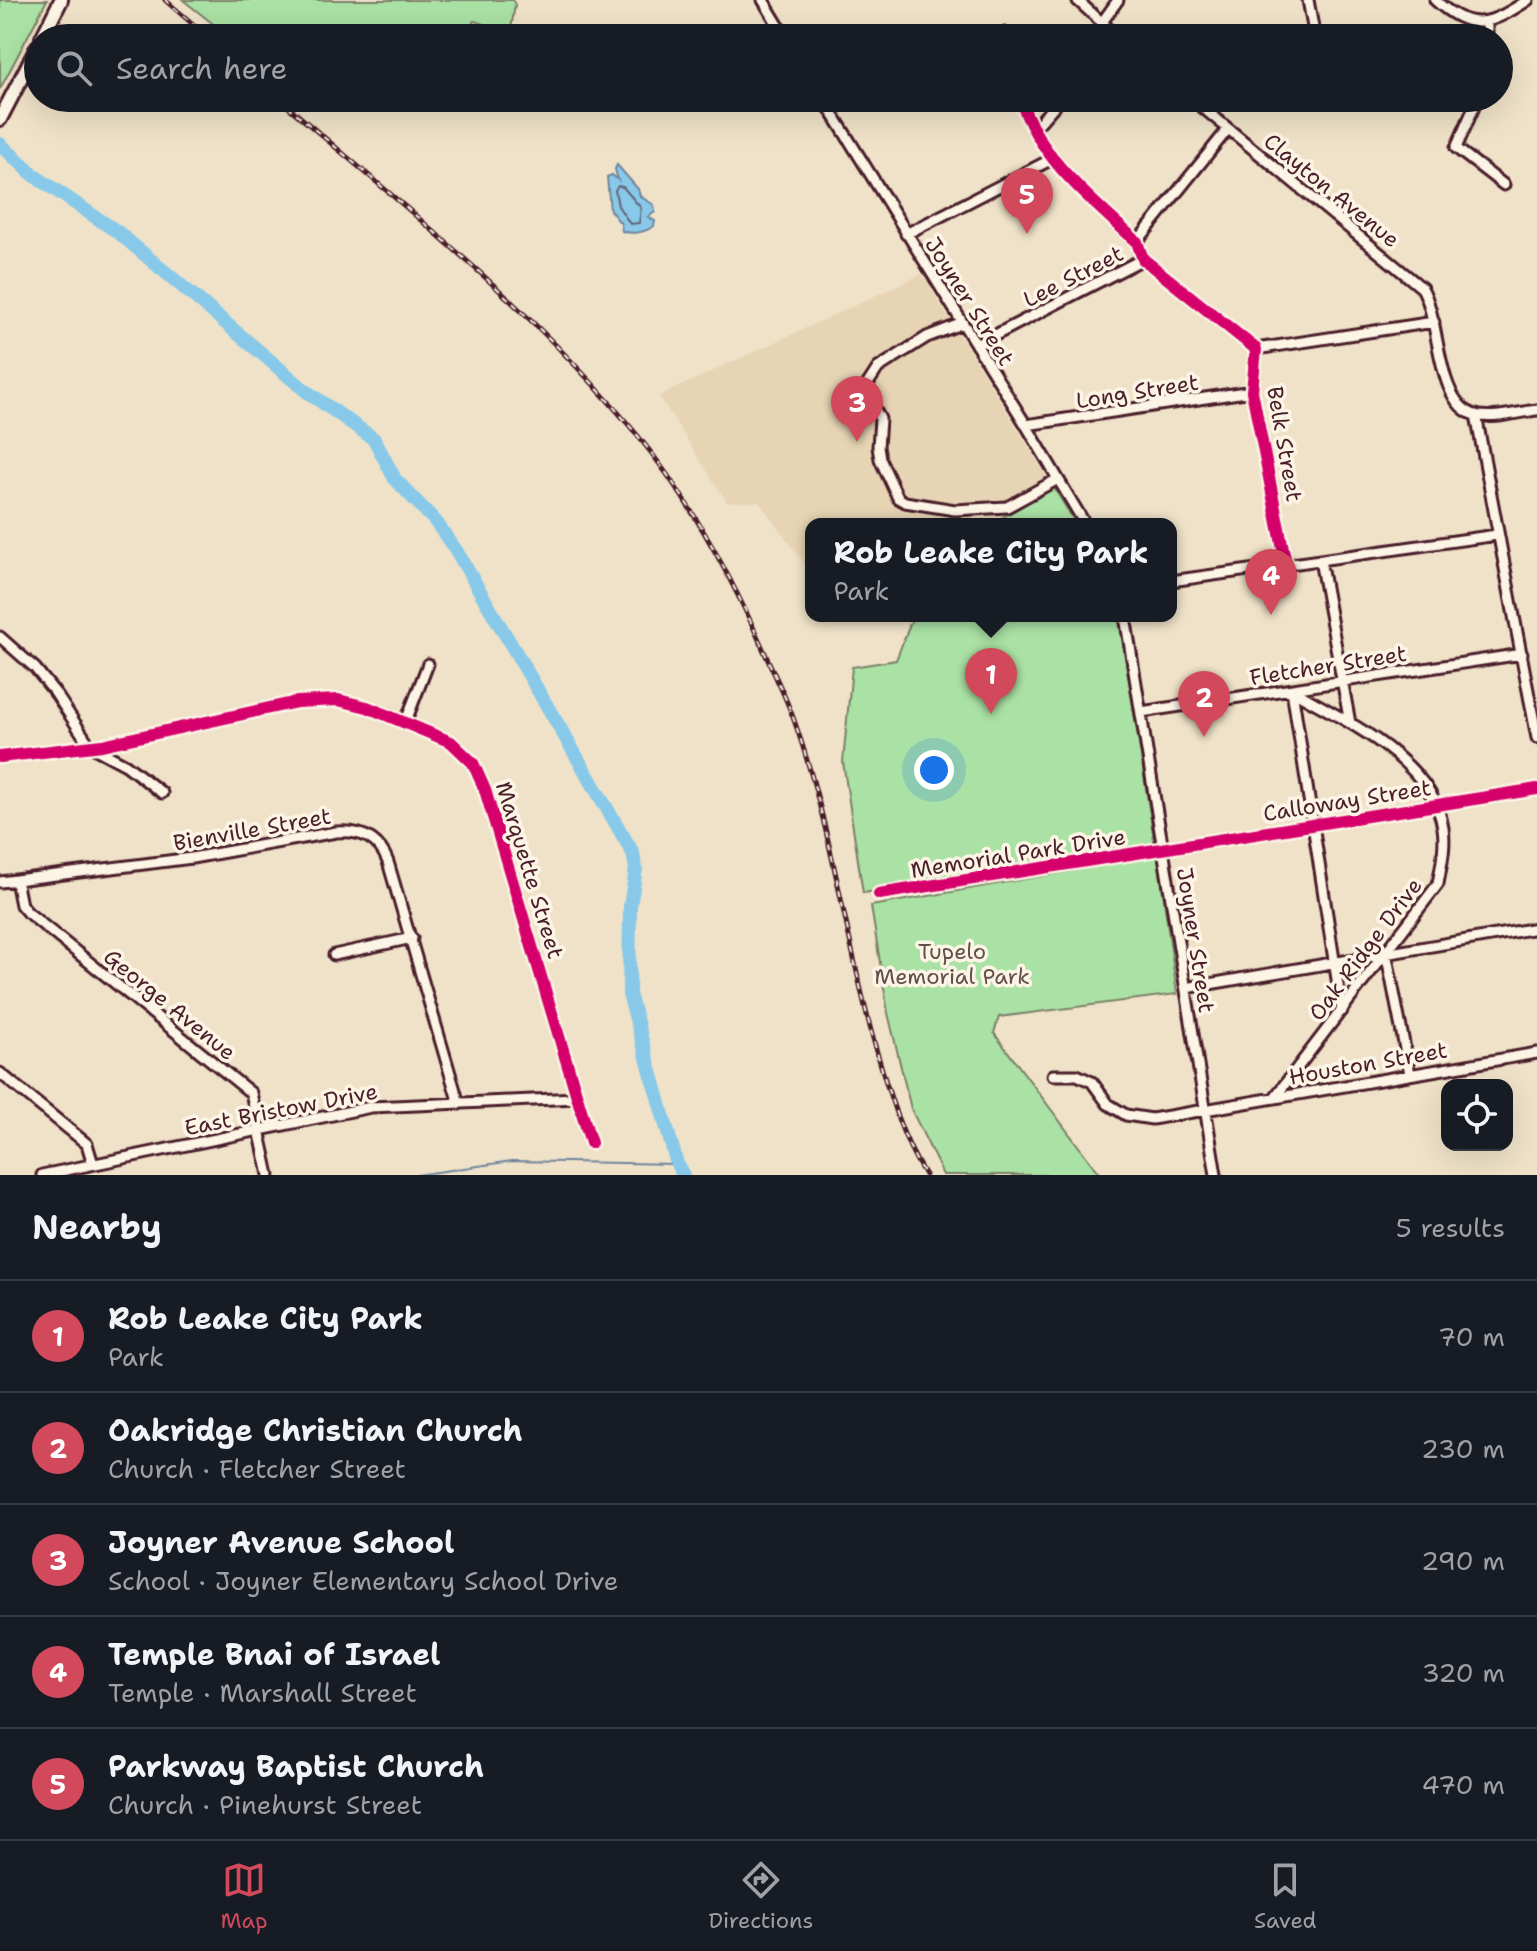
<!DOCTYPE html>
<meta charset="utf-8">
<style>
body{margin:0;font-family:"Shantell Sans",sans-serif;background:#20242c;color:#f1f3f6}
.controls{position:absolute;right:24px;bottom:24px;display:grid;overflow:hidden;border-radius:16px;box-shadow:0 8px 32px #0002}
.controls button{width:72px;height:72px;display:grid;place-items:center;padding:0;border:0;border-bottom:2px solid #363941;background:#171b24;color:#f1f3f6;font:40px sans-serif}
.you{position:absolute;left:934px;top:770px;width:28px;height:28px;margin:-20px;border:6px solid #fff;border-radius:50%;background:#1a73e8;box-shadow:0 0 0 12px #1a73e833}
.badge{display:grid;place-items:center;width:52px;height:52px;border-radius:50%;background:#d1495b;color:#fff;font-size:26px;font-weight:700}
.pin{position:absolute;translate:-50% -66px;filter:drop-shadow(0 2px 4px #0008)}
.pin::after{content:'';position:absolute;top:42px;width:28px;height:24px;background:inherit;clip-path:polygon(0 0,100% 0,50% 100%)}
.popup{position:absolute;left:805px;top:518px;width:372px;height:104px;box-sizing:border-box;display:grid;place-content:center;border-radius:16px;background:#171b24;filter:drop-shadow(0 2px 6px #0005);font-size:26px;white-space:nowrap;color:#9ea1a6}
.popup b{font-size:30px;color:#f1f3f6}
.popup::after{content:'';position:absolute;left:50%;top:100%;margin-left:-16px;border:16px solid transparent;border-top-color:#171b24}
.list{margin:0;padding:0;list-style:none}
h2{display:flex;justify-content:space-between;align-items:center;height:104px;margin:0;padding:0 32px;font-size:34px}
h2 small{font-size:26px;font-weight:400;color:#9ea1a6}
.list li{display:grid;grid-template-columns:52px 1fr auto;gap:24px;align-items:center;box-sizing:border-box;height:112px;padding:0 32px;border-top:2px solid #363941}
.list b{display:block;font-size:30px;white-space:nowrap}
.list p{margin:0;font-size:26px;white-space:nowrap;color:#9ea1a6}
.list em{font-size:26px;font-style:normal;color:#9ea1a6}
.icon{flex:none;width:44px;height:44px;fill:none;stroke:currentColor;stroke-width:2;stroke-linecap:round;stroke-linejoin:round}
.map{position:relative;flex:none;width:1537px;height:1175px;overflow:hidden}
.search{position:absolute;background:#171b24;box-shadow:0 8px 32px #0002;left:24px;right:24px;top:24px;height:88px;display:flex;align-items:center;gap:20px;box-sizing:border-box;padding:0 28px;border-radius:44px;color:#9ea1a6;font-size:30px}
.sheet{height:664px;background:#171b24}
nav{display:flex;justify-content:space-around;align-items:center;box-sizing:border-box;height:112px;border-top:2px solid #363941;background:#171b24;font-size:22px;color:#9ea1a6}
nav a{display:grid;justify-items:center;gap:4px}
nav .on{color:#d1495b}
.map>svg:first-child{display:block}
.built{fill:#e6d4b4}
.green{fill:#aae1a4;stroke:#7a8068;stroke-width:2}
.water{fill:#88c9e9;stroke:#6f859d;stroke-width:2}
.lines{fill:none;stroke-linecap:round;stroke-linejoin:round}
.shore{stroke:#636377;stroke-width:2}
.stream{stroke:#6f859d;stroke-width:2}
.river{stroke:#88c9e9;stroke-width:14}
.street-casing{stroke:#4a1f2b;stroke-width:15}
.secondary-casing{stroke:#4a1f2b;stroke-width:18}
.street{stroke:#fcf5e5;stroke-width:9}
.secondary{stroke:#fcf5e5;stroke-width:12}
.rail-casing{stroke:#4a1f2b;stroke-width:5}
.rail{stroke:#fcf5e5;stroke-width:2;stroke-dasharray:6;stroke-linecap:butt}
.cycleway-casing{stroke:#fcf5e5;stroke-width:17}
.cycleway{stroke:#d6006c;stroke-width:12}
.labels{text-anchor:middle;stroke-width:7;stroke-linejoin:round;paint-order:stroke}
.street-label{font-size:22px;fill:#4a1f2b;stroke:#fcf5e5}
.park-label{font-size:22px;fill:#625049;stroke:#fcf5e5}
</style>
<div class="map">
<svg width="1537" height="1175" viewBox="0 0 1537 1175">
<rect width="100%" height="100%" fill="#efe2c8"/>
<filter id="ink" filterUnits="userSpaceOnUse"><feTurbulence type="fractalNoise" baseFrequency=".0125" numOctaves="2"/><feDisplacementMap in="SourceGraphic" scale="16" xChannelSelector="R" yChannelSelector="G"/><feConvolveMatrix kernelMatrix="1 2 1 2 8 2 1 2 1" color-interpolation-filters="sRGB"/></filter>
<g filter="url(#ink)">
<path class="built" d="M922 274 1054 488 991 524H811V572L759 502H727L659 396Z"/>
<path class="green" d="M0 0H47L0 89Z
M183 0H513L515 5 511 29 503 30 474 21 462 38H231Z
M1054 488 1076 524H991Z
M913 616H1119L1155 846 863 893 843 762 852 667 896 660Z
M1158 856 1177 994 999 1017 994 1033 1100 1175H943L911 1109 888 1013 871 906Z"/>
<path class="water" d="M617 165 638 189 640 196 654 205 655 212 648 217 655 221 654 226C646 232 632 235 622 231L621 224 610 210 607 177 612 175 618 180 615 169Z"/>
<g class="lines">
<path class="shore" d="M618 186 623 187 641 208 639 223 630 224 618 206 615 190Z"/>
<path class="stream" d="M417 1175 512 1161 677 1164"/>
<path class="river" d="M0 144 35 176 119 233 306 391 374 439 395 479 436 522 457 552 633 853 636 869 630 906 629 994 677 1164 683 1175"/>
<g class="street-casing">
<path id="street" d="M763 0 786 38
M1077 0 1119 38
M1308 0 1315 38
M1435 0C1472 34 1491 24 1528 0
M1103 21 1118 0
M1004 33 1005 38
M1487 38V22
M823 98 1026 425 1085 524
M1020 98C1040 160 1091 199 1137 242L1143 259 1256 349 1252 391 1286 564
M1191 98 1422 288C1441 320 1435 403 1475 415 1493 420 1519 412 1537 410
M1478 98 1456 148 1504 185
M1033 130 1061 98
M906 234 1052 159
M1137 242 1228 129
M963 323 927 337 878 368 867 385V393L880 419 878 447 880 459 898 498 905 502 955 510 1007 507 1058 479
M976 345 1143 259
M1256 349 1434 322
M1476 415 1537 738
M1026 425 1252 391
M1320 560 1350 723
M1171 581 1497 535
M1125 616 1216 1175
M0 637 35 668 56 694 90 746 126 765 162 793
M1292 690 1342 1011
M1141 712 1522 654
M406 721 428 664
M0 757 102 745 297 702 338 700 367 707 451 742 473 763 485 790 591 1143
M16 880 21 905 27 912 251 1093 269 1175
M0 882 192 858 336 832C361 830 379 838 388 862L459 1104
M879 894 1537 789
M1386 952 1410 1074
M334 955 412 938
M1186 988 1537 928
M0 1073 87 1144 93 1164
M1053 1075H1077L1092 1082 1108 1104 1126 1115 1152 1119 1537 1053
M1275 1097 1438 884C1441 866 1446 847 1443 828 1433 760 1345 721 1292 690
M42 1175 371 1107 577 1098"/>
</g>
<g class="secondary-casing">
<path id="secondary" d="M42 38 61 0
M0 119 38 46"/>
</g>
<use href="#street" class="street"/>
<use href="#secondary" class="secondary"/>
<g class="rail-casing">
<path id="rail" d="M165 0 209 38
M278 98C402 205 534 309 638 436 693 503 734 582 768 660 777 680 787 700 794 720 831 825 845 935 874 1042 887 1086 900 1136 925 1175"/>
</g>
<use href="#rail" class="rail"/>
<g class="cycleway-casing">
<path id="cycleway" d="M1020 98C1040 160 1091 199 1137 242L1143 259 1256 349 1252 391 1286 564
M0 757 102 745 297 702 338 700 367 707 451 742 473 763 485 790 591 1143
M879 894 1537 789"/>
</g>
<use href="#cycleway" class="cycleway"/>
</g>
</g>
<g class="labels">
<g class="street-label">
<text transform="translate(1332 190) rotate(39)" y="8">Clayton Avenue</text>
<text transform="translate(1073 276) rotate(-27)" y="8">Lee Street</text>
<text transform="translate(970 301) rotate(58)" y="8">Joyner Street</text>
<text transform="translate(1137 391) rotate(-9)" y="8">Long Street</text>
<text transform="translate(1285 444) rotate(80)" y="8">Belk Street</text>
<text transform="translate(1328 665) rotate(-9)" y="8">Fletcher Street</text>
<text transform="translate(1347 800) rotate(-9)" y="8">Calloway Street</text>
<text transform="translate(252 829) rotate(-10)" y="8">Bienville Street</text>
<text transform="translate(1018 853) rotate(-9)" y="8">Memorial Park Drive</text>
<text transform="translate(530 870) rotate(73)" y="8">Marquette Street</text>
<text transform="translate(1196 940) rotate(81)" y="8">Joyner Street</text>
<text transform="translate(1365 949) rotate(-53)" y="8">Oak Ridge Drive</text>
<text transform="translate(170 1004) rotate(39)" y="8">George Avenue</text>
<text transform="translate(1368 1063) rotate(-10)" y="8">Houston Street</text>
<text transform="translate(281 1109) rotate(-11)" y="8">East Bristow Drive</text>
</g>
<g class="park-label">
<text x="952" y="959">Tupelo<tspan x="952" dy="25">Memorial Park</tspan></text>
</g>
</g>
</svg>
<div class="controls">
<button><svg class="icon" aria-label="locate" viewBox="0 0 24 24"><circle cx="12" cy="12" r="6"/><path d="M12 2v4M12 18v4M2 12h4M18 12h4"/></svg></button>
</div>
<div class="you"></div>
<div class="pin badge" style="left:991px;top:714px">1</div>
<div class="popup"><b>Rob Leake City Park</b>Park</div>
<div class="pin badge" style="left:1204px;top:737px">2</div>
<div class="pin badge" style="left:857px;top:442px">3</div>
<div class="pin badge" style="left:1271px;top:615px">4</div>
<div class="pin badge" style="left:1027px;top:234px">5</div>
<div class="search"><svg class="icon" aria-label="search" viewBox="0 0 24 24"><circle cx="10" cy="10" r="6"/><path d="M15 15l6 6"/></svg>Search here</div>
</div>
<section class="sheet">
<h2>Nearby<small>5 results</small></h2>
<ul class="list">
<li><span class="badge">1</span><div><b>Rob Leake City Park</b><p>Park</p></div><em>70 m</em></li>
<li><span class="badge">2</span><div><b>Oakridge Christian Church</b><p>Church · Fletcher Street</p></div><em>230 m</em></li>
<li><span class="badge">3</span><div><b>Joyner Avenue School</b><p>School · Joyner Elementary School Drive</p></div><em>290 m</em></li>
<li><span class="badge">4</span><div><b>Temple Bnai of Israel</b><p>Temple · Marshall Street</p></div><em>320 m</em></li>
<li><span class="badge">5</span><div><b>Parkway Baptist Church</b><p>Church · Pinehurst Street</p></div><em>470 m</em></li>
</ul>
</section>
<nav>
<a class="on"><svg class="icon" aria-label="map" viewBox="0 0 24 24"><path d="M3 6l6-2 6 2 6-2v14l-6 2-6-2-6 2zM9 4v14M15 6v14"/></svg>Map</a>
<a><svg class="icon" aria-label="directions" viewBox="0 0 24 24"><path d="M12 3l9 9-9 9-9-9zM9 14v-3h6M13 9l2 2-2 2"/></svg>Directions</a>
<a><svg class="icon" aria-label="saved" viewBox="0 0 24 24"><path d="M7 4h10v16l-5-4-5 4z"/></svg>Saved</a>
</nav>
